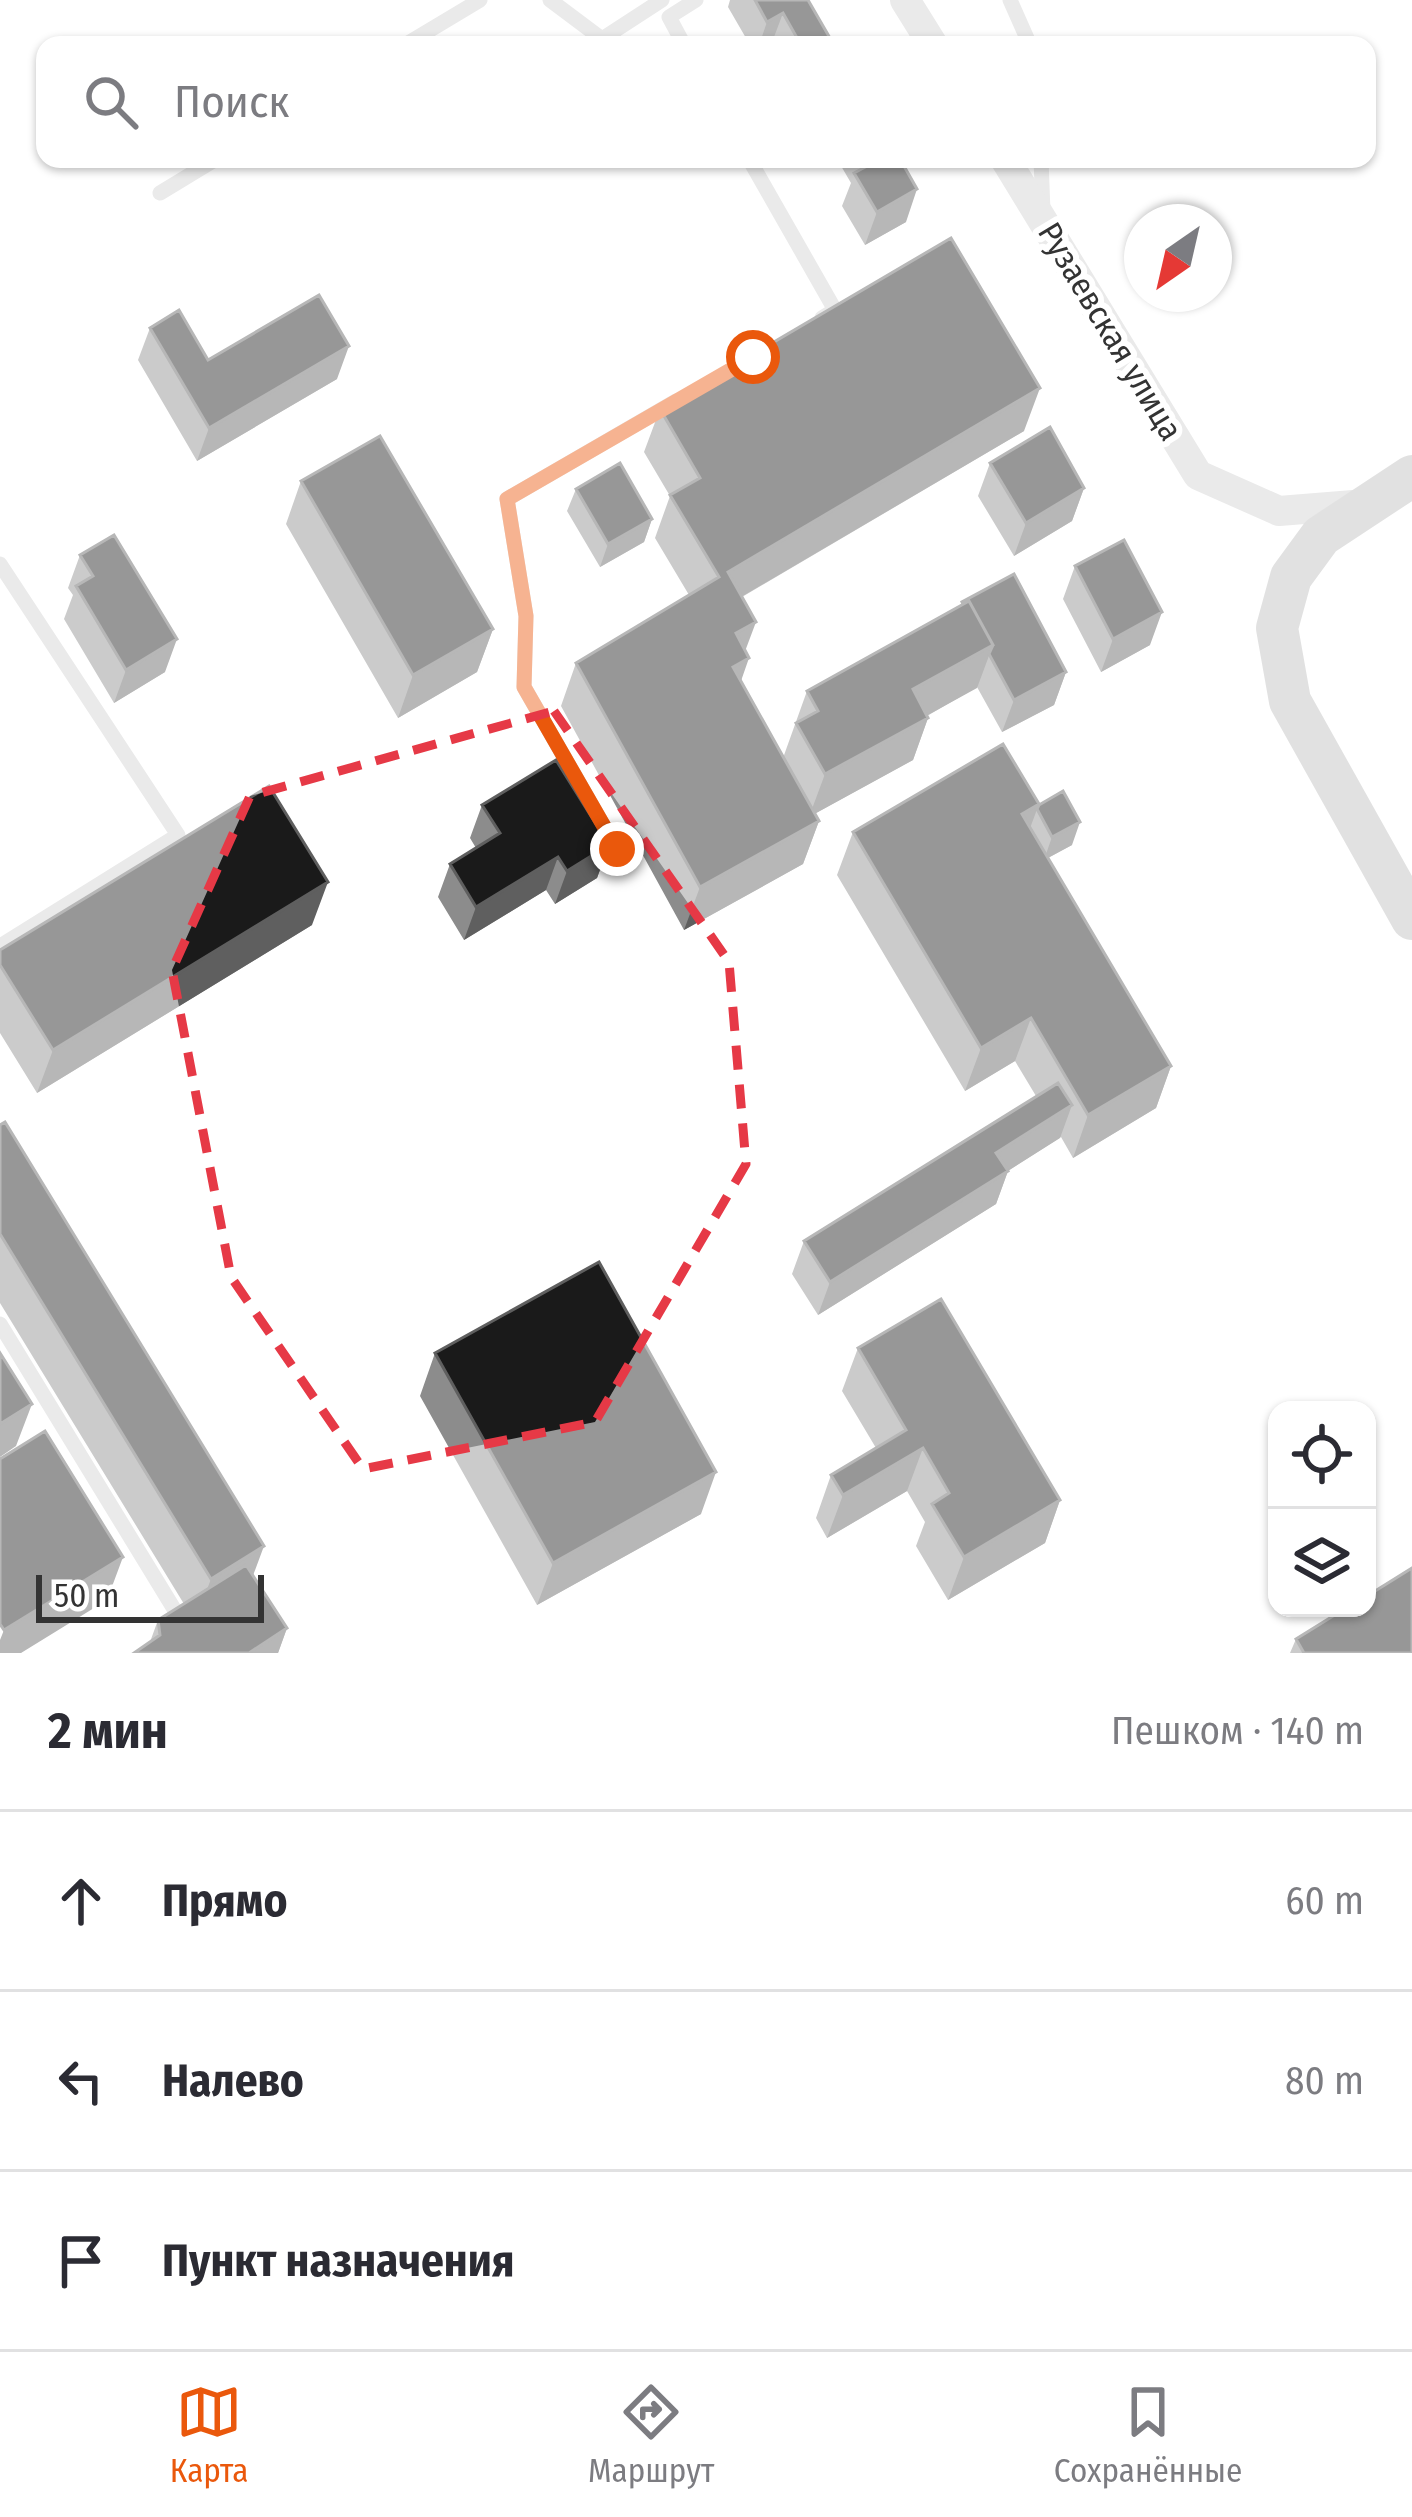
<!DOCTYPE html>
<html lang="ru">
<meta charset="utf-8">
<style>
body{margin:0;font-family:"Fira Sans Condensed",sans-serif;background:#f2f2f3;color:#2b2b33}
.controls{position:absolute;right:36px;bottom:36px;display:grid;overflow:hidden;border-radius:24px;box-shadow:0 3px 9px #0004}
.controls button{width:108px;height:108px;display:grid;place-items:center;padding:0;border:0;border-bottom:3px solid #e1e1e2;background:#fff;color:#2b2b33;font:60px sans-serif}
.compass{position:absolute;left:1124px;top:204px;width:108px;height:108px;border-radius:50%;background:#fff;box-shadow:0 3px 9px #0004;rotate:214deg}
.scale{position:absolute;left:36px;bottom:30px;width:228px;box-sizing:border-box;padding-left:12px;border:6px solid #333;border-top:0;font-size:33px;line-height:42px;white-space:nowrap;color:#333;-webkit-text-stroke:9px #fff;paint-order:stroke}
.stop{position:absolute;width:36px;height:36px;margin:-27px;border:9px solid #ea580c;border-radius:50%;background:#fff}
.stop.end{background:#ea580c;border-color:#fff;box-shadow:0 3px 12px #0008}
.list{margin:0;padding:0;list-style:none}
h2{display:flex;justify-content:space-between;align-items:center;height:156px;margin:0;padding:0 48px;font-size:51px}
h2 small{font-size:39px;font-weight:400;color:#7c7c81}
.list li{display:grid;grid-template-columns:78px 1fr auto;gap:36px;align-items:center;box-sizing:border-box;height:180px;padding:0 48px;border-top:3px solid #e1e1e2}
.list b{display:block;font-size:45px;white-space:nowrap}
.list em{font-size:39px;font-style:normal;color:#7c7c81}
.icon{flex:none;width:66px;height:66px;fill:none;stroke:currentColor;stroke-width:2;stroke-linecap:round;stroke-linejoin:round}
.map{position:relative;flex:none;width:1412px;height:1653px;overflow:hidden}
.search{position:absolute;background:#fff;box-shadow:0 3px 9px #0004;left:36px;right:36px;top:36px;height:132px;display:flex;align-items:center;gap:30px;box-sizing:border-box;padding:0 42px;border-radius:24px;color:#7c7c81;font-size:45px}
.sheet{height:696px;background:#fff}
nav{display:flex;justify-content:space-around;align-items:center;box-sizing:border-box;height:168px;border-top:3px solid #e1e1e2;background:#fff;font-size:33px;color:#7c7c81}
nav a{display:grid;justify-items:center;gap:6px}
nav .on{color:#ea580c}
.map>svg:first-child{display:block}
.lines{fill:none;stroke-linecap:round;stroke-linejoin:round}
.lane{stroke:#d0d0d0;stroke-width:15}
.street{stroke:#d0d0d0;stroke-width:30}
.secondary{stroke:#bdbdbd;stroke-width:42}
.wall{fill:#8c8c8c}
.shaded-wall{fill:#5f5f5f}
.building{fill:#1a1a1a;stroke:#5f5f5f;stroke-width:3}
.route{stroke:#ea580c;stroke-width:15}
.marked{fill:none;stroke:#e63946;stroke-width:9;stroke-dasharray:24 15;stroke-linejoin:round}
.labels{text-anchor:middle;stroke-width:12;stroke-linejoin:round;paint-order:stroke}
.street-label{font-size:33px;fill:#333;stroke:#fff}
</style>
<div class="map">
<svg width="1412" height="1653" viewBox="0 0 1412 1653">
<rect width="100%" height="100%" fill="#fff"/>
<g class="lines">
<path class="lane" d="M550 0 602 39 662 0
M1010 0 1030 45
M405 45 480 0
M684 45 669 17 696 0
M749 159 835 310 822 318
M1041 159 1043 212
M160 193 216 159
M0 564 178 835 0 946
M617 849 524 687 526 616 507 499 676 401
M0 1324 182 1622"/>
<path class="street" d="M905 0 933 45
M1005 159 1198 475 1279 511 1366 504"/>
<path class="secondary" d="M1412 476 1321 536 1291 577 1277 628 1290 701 1412 919"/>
</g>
<path class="wall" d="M730 0H808L834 45H750L728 7Z
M837 159H900L906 222 865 245 842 206 851 183Z
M150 328 208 360 337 379 197 461 138 360Z
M660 409 1024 431 742 597 745 651 741 681 783 758 807 691 960 606 962 602 1066 672 1054 705 1002 732 977 687 927 716 928 718 913 760 814 814 819 821 803 864 684 930 561 706 576 663 689 595 655 538 670 496 644 452Z
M990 463 1084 488 1072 521 1014 556 978 496Z
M301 481 493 629 477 672 398 718 286 524Z
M576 489 652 519 644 542 600 567 567 511Z
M80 555 165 672 114 703 64 619 73 595 68 588Z
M1075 566 1150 645 1101 672 1063 599Z
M482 805 609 845 597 878 555 904 546 890 464 940 438 897 450 864 476 848 470 838Z
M1039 805 1072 845 1048 858 1171 1066 1156 1108 1073 1158 1061 1137 1008 1171 996 1204 818 1315 792 1274 804 1241 1036 1096 1015 1061 965 1091 837 875 853 832Z
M312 925 37 1093 0 1033V950Z
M0 1125 253 1576 287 1628 278 1653H134L150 1642 158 1620 184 1604 0 1303Z
M858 1348 1060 1500 1045 1543 948 1600 916 1546 925 1522 907 1491 827 1538 816 1518 831 1475 876 1448 842 1391Z
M435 1353 701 1514 537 1605 420 1396Z
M1296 1639 1412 1653H1290Z"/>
<path class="shaded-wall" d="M783 13 771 45H759L767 22Z
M917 189 906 222 865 245 877 212Z
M349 346 337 379 197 461 209 428Z
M1040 388 1024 431 712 614 728 572Z
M1084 488 1072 521 1014 556 1026 523Z
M652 519 644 542 600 567 608 544Z
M1162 612 1150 645 1101 672 1113 639Z
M756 622 741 662 749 658 734 701 717 710 736 633Z
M493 629 477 672 398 718 413 675Z
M177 639 165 672 114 703 126 670Z
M993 645 977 688 897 732 913 689Z
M1066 672 1054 705 1002 732 1014 700Z
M928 718 913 760 809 817 825 774Z
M1039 804 1023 847 1022 814Z
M819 821 803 864 684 930 700 887Z
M1080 822 1072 845 1044 860 1052 837Z
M609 845 597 878 555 904 567 871Z
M558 857 546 890 464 940 476 907Z
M328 882 312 925 37 1093 53 1050Z
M1031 1018 1015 1061 965 1091 981 1048Z
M1171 1066 1156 1108 1073 1158 1088 1115Z
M1072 1105 1060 1138 984 1186 996 1153Z
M1008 1171 996 1204 818 1315 830 1282Z
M32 1404 16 1446 0 1457V1424Z
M923 1448 907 1491 827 1538 843 1495Z
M716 1472 701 1514 537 1605 553 1563Z
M1060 1500 1045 1543 948 1600 964 1557Z
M264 1546 248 1589 195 1621 211 1579Z
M123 1557 107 1600 21 1653H0V1640L4 1630Z
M287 1628 278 1653H249Z"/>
<path class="building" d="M755 0H808L834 45H801L783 13 767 22Z
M868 159H900L917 189 877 212 854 173 871 164Z
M951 238 1040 388 728 572 756 622 736 633 749 658 733 667 819 821 700 887 576 663 719 577 670 495 700 478 660 409Z
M319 295 349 346 209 428 150 328 179 310 208 360Z
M1050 427 1084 488 1026 523 990 463Z
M380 436 493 629 413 675 301 481Z
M620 463 652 519 608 544 576 489Z
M114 535 177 639 126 670 76 586 93 576 80 555Z
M1124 540 1162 612 1113 639 1075 566Z
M1014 574 1066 672 1014 700 989 654 993 645 969 601 963 604 962 602Z
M969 601 993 645 913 689 928 718 825 774 796 723 818 711 807 691Z
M1003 744 1039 804 1022 814 1171 1066 1088 1115 1031 1018 981 1048 853 832Z
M556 760 609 845 567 871 558 857 476 907 450 864 500 833 482 805Z
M269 786 328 882 53 1050 0 965V950Z
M1063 791 1080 822 1052 837 1037 809 1039 805Z
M1058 1083 1072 1105 996 1153 1008 1171 830 1282 804 1241Z
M5 1122 264 1546 211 1579 0 1234V1125Z
M599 1262 716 1472 553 1563 435 1353Z
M941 1299 1060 1500 964 1557 932 1504 949 1493 923 1448 843 1495 831 1475 906 1430 858 1348Z
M0 1353 32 1404 0 1424Z
M45 1431 123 1557 4 1630 0 1624V1459Z
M246 1565 287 1628 249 1653H134L160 1635 158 1620Z
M1412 1568V1653H1304L1296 1639 1346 1608H1367V1596Z"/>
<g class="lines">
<path class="route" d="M617 849 524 687 526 616 507 499 753 357"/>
</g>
<path d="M0 0H1412V1653H0ZM554 711 729 962 746 1164 595 1422 363 1469 231 1277 172 970 250 796Z" fill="#fff" fill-opacity=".55" fill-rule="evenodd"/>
<path class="marked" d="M554 711 729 962 746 1164 595 1422 363 1469 231 1277 172 970 250 796Z"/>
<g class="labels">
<g class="street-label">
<text transform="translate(1111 331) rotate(59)" y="12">Рузаевская улица</text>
</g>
</g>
</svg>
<div class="controls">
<button><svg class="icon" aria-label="locate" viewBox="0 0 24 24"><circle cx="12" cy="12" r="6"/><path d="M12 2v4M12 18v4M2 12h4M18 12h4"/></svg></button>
<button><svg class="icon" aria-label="layers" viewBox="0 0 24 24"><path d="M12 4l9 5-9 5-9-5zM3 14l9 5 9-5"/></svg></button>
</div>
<svg class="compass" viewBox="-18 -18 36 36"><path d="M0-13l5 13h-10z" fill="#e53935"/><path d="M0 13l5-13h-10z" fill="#7c7c81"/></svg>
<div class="scale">50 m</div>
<div class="stop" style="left:753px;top:357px"></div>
<div class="stop end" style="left:617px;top:849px"></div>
<div class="search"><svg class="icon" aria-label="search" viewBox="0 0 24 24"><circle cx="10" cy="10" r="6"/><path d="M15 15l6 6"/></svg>Поиск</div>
</div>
<section class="sheet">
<h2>2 мин<small>Пешком · 140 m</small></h2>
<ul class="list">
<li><svg class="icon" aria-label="ahead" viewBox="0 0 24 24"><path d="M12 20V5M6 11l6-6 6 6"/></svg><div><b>Прямо</b></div><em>60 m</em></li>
<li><svg class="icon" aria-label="left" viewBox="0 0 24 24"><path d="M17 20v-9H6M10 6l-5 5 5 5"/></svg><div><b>Налево</b></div><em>80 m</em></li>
<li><svg class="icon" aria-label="arrive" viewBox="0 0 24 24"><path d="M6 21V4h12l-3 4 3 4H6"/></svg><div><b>Пункт назначения</b></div></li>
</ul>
</section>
<nav>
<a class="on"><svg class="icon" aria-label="map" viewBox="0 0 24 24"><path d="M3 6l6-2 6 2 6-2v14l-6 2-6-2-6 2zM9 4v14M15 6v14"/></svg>Карта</a>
<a><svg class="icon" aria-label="directions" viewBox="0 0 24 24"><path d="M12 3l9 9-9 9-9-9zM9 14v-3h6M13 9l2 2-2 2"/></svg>Маршрут</a>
<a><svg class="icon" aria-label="saved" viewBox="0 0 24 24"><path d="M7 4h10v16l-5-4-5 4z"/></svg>Сохранённые</a>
</nav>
